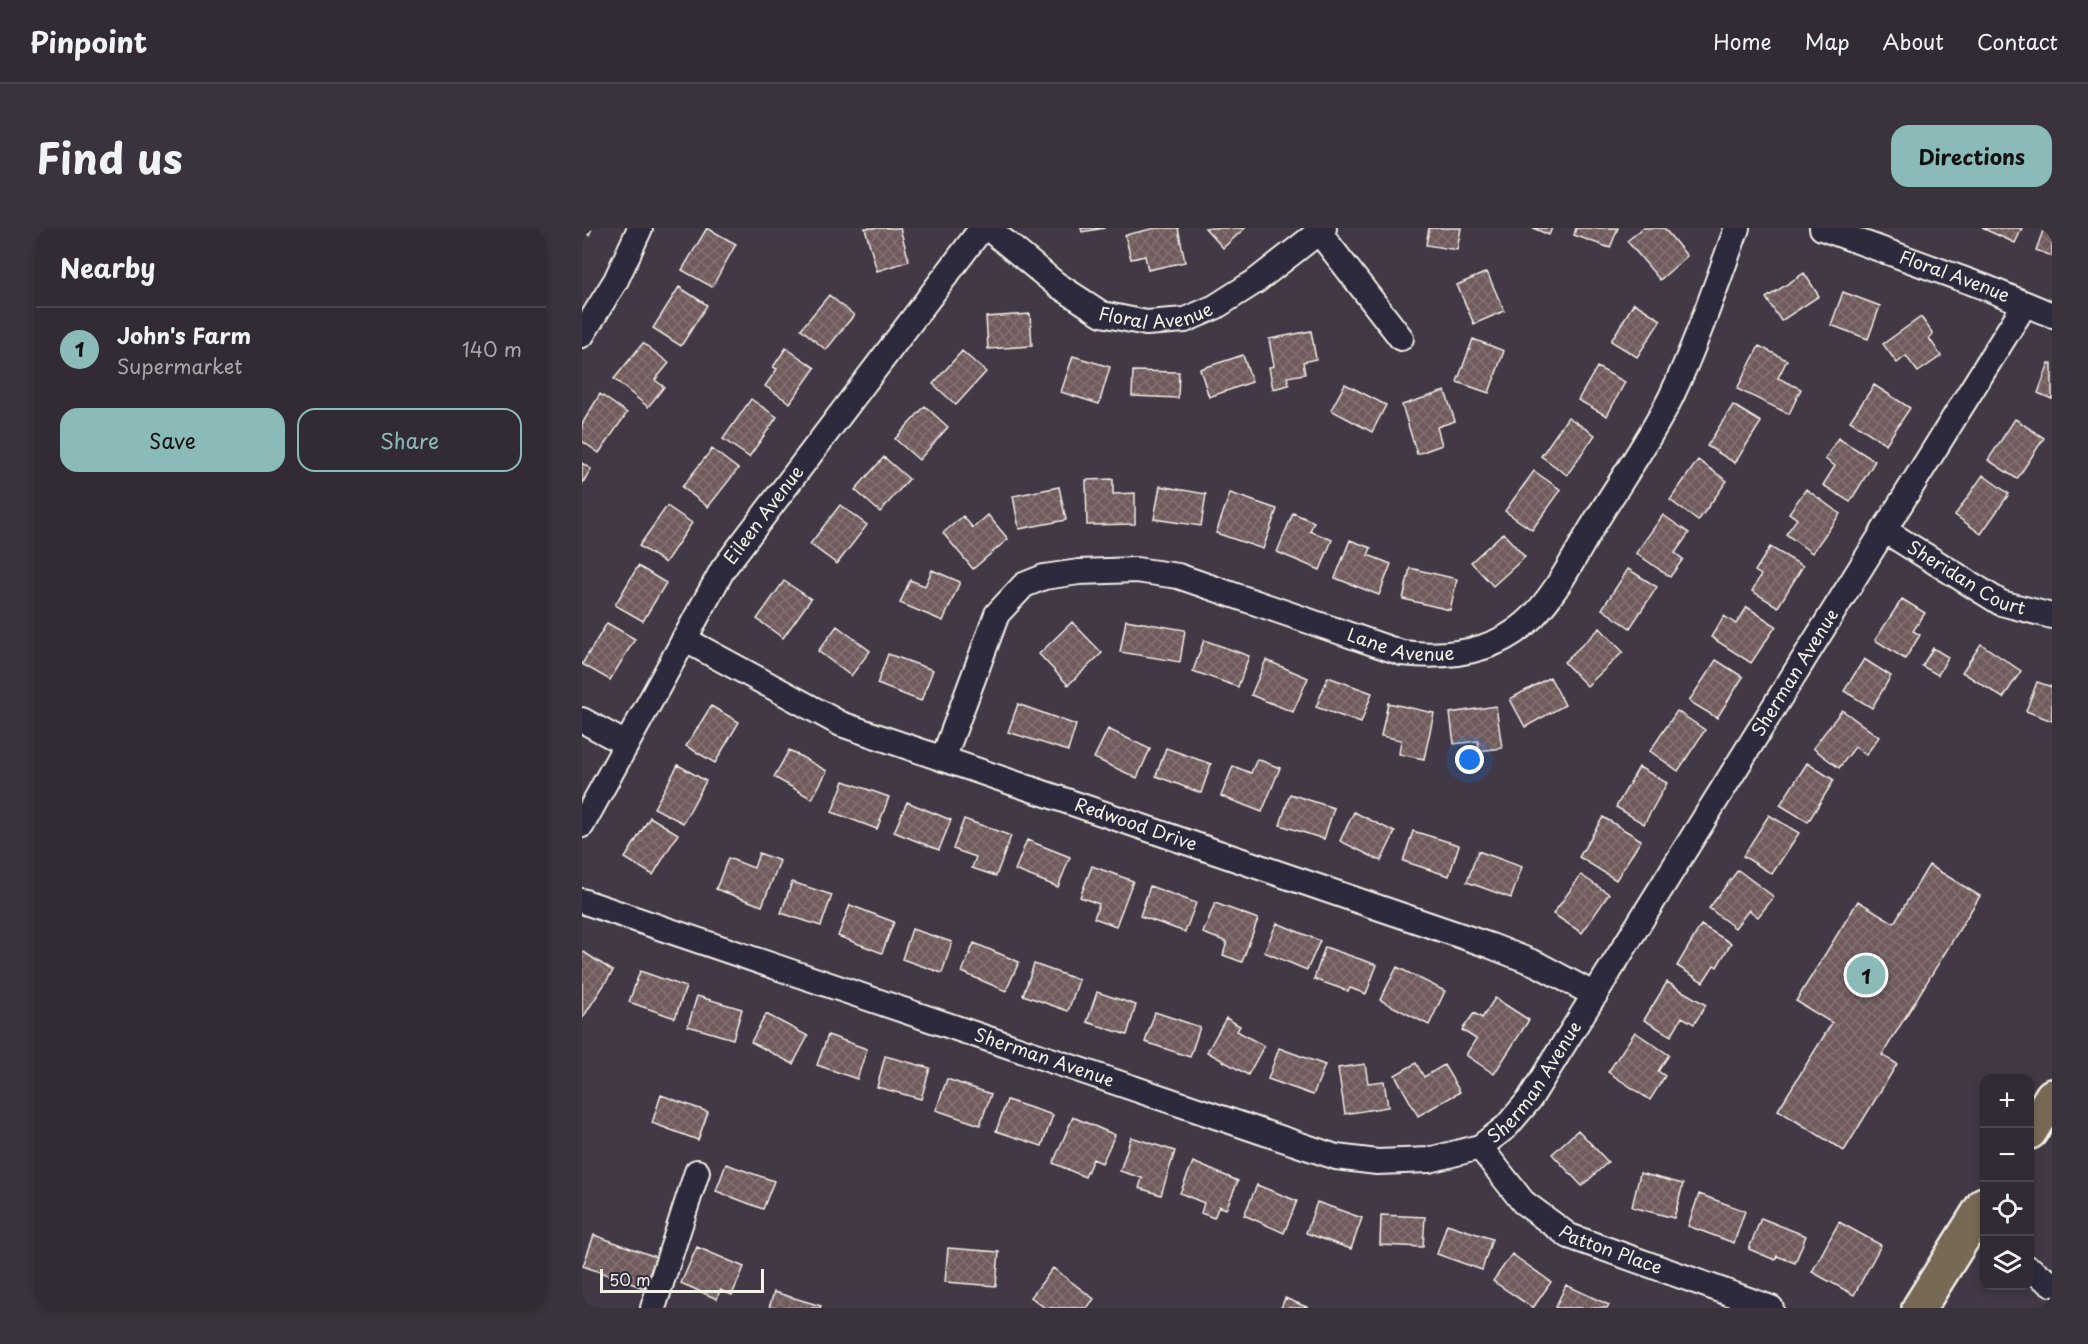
<!DOCTYPE html>
<meta charset="utf-8">
<style>
body{margin:0;font-family:"Playpen Sans",sans-serif;background:#3a323c;color:#f1f3f6}
.controls{position:absolute;right:18px;bottom:18px;display:grid;overflow:hidden;border-radius:12px;box-shadow:0 3px 9px #0003}
.controls button{width:54px;height:54px;display:grid;place-items:center;padding:0;border:0;border-bottom:2px solid #4d464f;background:#322a34;color:#f1f3f6;font:30px sans-serif}
.scale{position:absolute;left:18px;bottom:15px;width:164px;box-sizing:border-box;padding-left:6px;border:3px solid #f4f1e8;border-top:0;font-size:16px;line-height:21px;white-space:nowrap;color:#f4f1e8;-webkit-text-stroke:4px #2f2a3d;paint-order:stroke}
.you{position:absolute;left:888px;top:532px;width:21px;height:21px;margin:-15px;border:4px solid #fff;border-radius:50%;background:#1a73e8;box-shadow:0 0 0 9px #1a73e833}
.badge{display:grid;place-items:center;width:39px;height:39px;border-radius:50%;background:#8bbbb9;color:#111;font-size:20px;font-weight:700}
.pin{position:absolute;translate:-50% -50%;border:3px solid #fff;box-shadow:0 2px 6px #0006}
.list{margin:0;padding:0;list-style:none}
h2{display:flex;justify-content:space-between;align-items:center;height:78px;margin:0;padding:0 24px;font-size:26px}
h2 small{font-size:20px;font-weight:400;color:#a8a7ac}
.list li{display:grid;grid-template-columns:39px 1fr auto;gap:18px;align-items:center;box-sizing:border-box;height:84px;padding:0 24px;border-top:2px solid #4d464f}
.list b{display:block;font-size:22px;white-space:nowrap}
.list p{margin:0;font-size:20px;white-space:nowrap;color:#a8a7ac}
.list em{font-size:20px;font-style:normal;color:#a8a7ac}
.actions{display:flex;gap:12px;padding:18px 24px}
.actions a{flex:1;padding:14px 0;border:2px solid #8bbbb9;border-radius:18px;text-align:center;font-size:21px;color:#8bbbb9}
.actions .main{background:#8bbbb9;color:#111}
.icon{flex:none;width:33px;height:33px;fill:none;stroke:currentColor;stroke-width:2;stroke-linecap:round;stroke-linejoin:round}
.map{position:relative;flex:none;width:1470px;height:1080px;overflow:hidden;border-radius:18px}
header{display:flex;align-items:center;gap:36px;box-sizing:border-box;height:84px;padding:0 30px;background:#322a34;border-bottom:2px solid #4d464f}
header strong{font-size:28px}
nav{display:flex;gap:33px;margin-inline-start:auto;font-size:21px}
.intro{display:flex;align-items:center;justify-content:space-between;box-sizing:border-box;height:144px;padding:0 36px}
h1{margin:0;font-size:42px}
.button{padding:15px 27px;border-radius:18px;background:#8bbbb9;color:#111;font-size:21px;font-weight:700}
main{display:flex;gap:36px;padding:0 36px}
aside{flex:1;background:#322a34;border-radius:18px;box-shadow:0 3px 9px #0003}
.map>svg:first-child{display:block}
.building{fill:url(#building-cross-hatch);stroke:#f4f1e8;stroke-width:1.5}
.lines{fill:none;stroke-linecap:round;stroke-linejoin:round}
.street-casing{stroke:#f4f1e8;stroke-width:28}
.primary-casing{stroke:#f4f1e8;stroke-width:38}
.street{stroke:#2f2a3d;stroke-width:24}
.primary{stroke:#766a55;stroke-width:33}
.labels{text-anchor:middle;stroke-width:4.5;stroke-linejoin:round;paint-order:stroke}
.street-label{font-size:18px;fill:#f4f1e8;stroke:#2f2a3d}
</style>
<header>
<strong>Pinpoint</strong>
<nav><a>Home</a><a>Map</a><a>About</a><a>Contact</a></nav>
</header>
<div class="intro"><h1>Find us</h1><a class="button">Directions</a></div>
<main>
<aside>
<h2>Nearby<small></small></h2>
<ul class="list">
<li><span class="badge">1</span><div><b>John's Farm</b><p>Supermarket</p></div><em>140 m</em></li>
</ul>
<div class="actions"><a class="main">Save</a><a>Share</a></div>
</aside>
<div class="map">
<svg width="1470" height="1080" viewBox="0 0 1470 1080">
<defs>
<pattern id="building-cross-hatch" width="8" height="8" patternUnits="userSpaceOnUse" patternTransform="scale(1.5)"><rect width="8" height="8" fill="#6f5a5c"/><path d="M0 0l8 8M0 8l8-8" fill="none" stroke="#847273"/></pattern>
</defs>
<rect width="100%" height="100%" fill="#423846"/>
<filter id="ink" filterUnits="userSpaceOnUse"><feTurbulence type="fractalNoise" baseFrequency=".0167" numOctaves="2"/><feDisplacementMap in="SourceGraphic" scale="12" xChannelSelector="R" yChannelSelector="G"/><feConvolveMatrix kernelMatrix="1 2 1 2 8 2 1 2 1" color-interpolation-filters="sRGB"/></filter>
<g filter="url(#ink)">
<path class="building" d="M0 0H10L7 7 0 4Z
M125 0 154 16 130 59 100 42Z
M283 0H318L327 33 295 43Z
M499 0H523L500 4Z
M574 0H596L603 34 566 42 563 28 549 31 543 7Z
M623 0H663L641 20Z
M847 0H879L875 22 844 17Z
M951 0H970L967 7Z
M994 0H1036L1028 20 992 7Z
M1061 0H1082L1105 28 1078 52 1045 13Z
M1400 0H1440L1433 15Z
M1462 0H1470V28L1454 22Z
M905 44 922 83 892 96 875 57Z
M1222 45 1237 68 1199 93 1184 70Z
M97 59 125 77 99 118 71 100Z
M1261 64 1298 78 1286 111 1249 97Z
M247 67 272 87 244 122 219 101Z
M1052 75 1079 92 1055 129 1029 113Z
M448 86 450 118 406 121 404 89Z
M1339 89 1351 106 1347 110 1359 128 1336 144 1324 128 1315 135 1301 116Z
M729 103 734 131 721 134 723 146 705 149 707 157 691 161 687 139 692 138 687 111Z
M891 111 922 123 907 165 875 154Z
M61 115 87 135 73 152 82 159 66 179 32 151Z
M1177 118 1205 132 1196 150 1219 161 1207 186 1155 161Z
M204 120 233 140 208 175 183 158 195 141 191 139Z
M380 123 404 144 374 177 351 156Z
M661 127 670 154 627 169 618 141Z
M491 128 528 139 517 176 479 164Z
M1467 135 1470 136V171L1456 165Z
M1015 139 1043 154 1025 188 996 172Z
M551 143 597 144 596 170 550 168Z
M763 156 804 177 790 204 749 182Z
M1292 157 1328 180 1304 216 1268 193Z
M863 163 873 193 855 199 860 217 835 226 820 177Z
M18 166 45 185 17 225 0 213V196Z
M169 171 195 189 167 229 141 211Z
M1151 177 1179 194 1153 235 1125 218Z
M343 178 366 199 337 232 313 211Z
M986 189 1013 207 985 247 959 228Z
M1433 191 1462 210 1435 251 1406 232Z
M1256 210 1293 233 1268 274 1241 257 1253 238 1243 231Z
M130 221 156 241 126 279 100 259Z
M302 229 327 251 298 284 273 262Z
M1116 232 1145 253 1116 293 1088 272Z
M0 235 9 241 0 256Z
M952 243 979 262 950 302 923 283Z
M1401 247 1427 266 1399 306 1373 287Z
M531 251V266L553 265V296L505 297 504 252Z
M578 258 624 266 619 298 572 291Z
M477 259 484 292 437 301 431 268Z
M1224 261 1258 286 1230 325 1204 306 1215 291 1207 285Z
M648 265 695 281 681 321 634 305Z
M258 277 285 297 255 336 228 316Z
M85 278 110 295 83 335 57 318Z
M711 285 732 294 728 303 750 312 738 342 695 324Z
M406 287 426 311 391 341 361 305 381 288 391 300Z
M1081 287 1107 305 1093 325 1101 331 1088 349 1054 325Z
M921 305 943 329 911 358 889 334Z
M768 312 789 320 786 327 809 336 797 367 753 350Z
M1188 319 1221 338 1196 379 1170 363 1179 347 1173 343Z
M56 338 84 355 61 393 33 377Z
M828 340 875 351 868 382 821 371Z
M1046 341 1075 359 1048 400 1020 381Z
M350 342 378 354 361 393 318 375 328 352 343 358Z
M202 353 229 371 201 410 175 391Z
M1320 371 1343 385 1331 403 1338 407 1323 431 1293 412Z
M1165 379 1194 398 1169 435 1129 409 1142 388 1154 396Z
M544 392 603 402 598 434 538 424Z
M490 394 520 425 486 457 457 426Z
M25 395 53 411 28 452 0 436Z
M255 398 288 423 269 448 236 423Z
M1018 400 1041 424 1005 458 982 434Z
M622 412 667 428 656 459 611 443Z
M1399 416 1439 443 1421 470 1380 444Z
M1351 420 1366 429 1356 447 1340 438Z
M306 426 351 442 339 473 295 456Z
M1282 431 1309 448 1290 480 1262 463Z
M684 432 726 450 711 484 669 467Z
M1134 432 1161 449 1135 490 1107 473Z
M746 449 790 465 779 495 734 479Z
M968 449 983 477 943 499 928 471Z
M1455 454 1470 459V493L1444 483Z
M806 475 852 485 842 531 817 526 819 512 799 508Z
M436 476 494 497 486 523 426 504Z
M129 478 157 494 133 535 104 518Z
M914 478 920 520 897 523 896 513 872 516 868 485Z
M1260 482 1297 509 1284 527 1273 519 1257 540 1231 520Z
M1095 483 1123 502 1096 543 1068 523Z
M526 501 568 521 555 550 512 530Z
M584 520 629 536 619 565 574 548Z
M207 522 245 543 230 571 192 549Z
M675 531 698 540 680 584 639 568 651 538 669 545Z
M1225 535 1252 552 1226 594 1198 577Z
M96 537 124 553 101 595 72 580Z
M1057 539 1085 555 1062 596 1034 579Z
M262 553 307 569 295 601 250 584Z
M708 566 752 580 742 611 698 597Z
M325 574 369 592 357 622 312 604Z
M772 584 813 604 799 633 758 613Z
M1187 587 1217 605 1190 646 1161 628Z
M68 589 96 606 71 647 43 630Z
M1021 589 1059 612 1034 652 997 629Z
M382 591 429 608 414 648 390 640 394 629 371 621Z
M831 603 877 617 867 648 821 633Z
M445 612 488 629 476 659 433 642Z
M896 623 940 639 929 670 885 654Z
M177 625 198 633 180 678 134 661 146 630 172 640Z
M1347 637 1398 668 1300 827 1315 836 1262 923 1196 882 1250 795 1214 773 1276 673 1312 695Z
M510 638 551 653 534 698 512 690 517 676 498 669Z
M1156 642 1192 669 1176 689 1167 682 1153 700 1127 680Z
M999 647 1027 666 1000 705 971 686Z
M210 654 250 667 239 698 199 685Z
M568 658 614 675 603 704 558 688Z
M633 675 676 691 660 734 641 727 645 714 621 705Z
M268 677 312 694 300 725 256 708Z
M695 695 738 713 725 742 682 724Z
M1119 697 1149 715 1135 739 1132 737 1121 754 1095 738Z
M330 701 370 714 360 745 320 731Z
M392 715 437 734 424 763 380 744Z
M743 719 795 737 784 766 768 760 766 763 732 751Z
M0 723 31 743 0 791Z
M452 736 497 752 486 783 441 767Z
M815 739 863 763 847 797 798 772Z
M58 743 104 759 93 790 47 774Z
M1085 754 1124 777 1112 796 1100 789 1089 808 1062 792Z
M515 764 554 777 545 807 505 794Z
M115 768 160 781 151 811 106 798Z
M913 770 947 792 912 846 884 827 894 811 880 802 892 785 900 790Z
M573 784 618 799 608 829 563 814Z
M184 786 226 808 211 836 169 814Z
M644 790 658 798 655 803 682 818 666 847 625 824Z
M1053 804 1087 827 1076 843 1083 848 1068 872 1026 844Z
M246 807 285 821 275 851 235 837Z
M697 820 743 837 731 867 686 851Z
M303 828 348 840 339 871 295 859Z
M834 835 842 849 862 837 878 864 836 888 813 847Z
M783 836 786 855 802 853 806 879 763 886 756 840Z
M365 851 409 866 398 897 354 882Z
M79 867 126 884 116 912 70 895Z
M425 872 471 887 460 918 414 903Z
M491 889 533 907 520 935 511 931 503 949 471 935Z
M996 902 1026 934 1000 958 970 926Z
M549 909 593 923 579 967 557 960 560 950 538 943Z
M611 934 656 953 644 981 637 978 632 990 619 985 622 975 598 965Z
M144 936 192 953 181 981 134 963Z
M1058 945 1101 956 1092 990 1050 979Z
M675 957 715 973 702 1005 662 987Z
M1117 966 1163 983 1152 1015 1106 998Z
M735 974 780 990 769 1021 724 1005Z
M799 987 843 989 841 1019 798 1017Z
M1179 990 1224 1008 1213 1035 1195 1028 1193 1032 1167 1021Z
M1257 994 1299 1017 1272 1067 1230 1044Z
M865 996 910 1011 900 1042 855 1026Z
M12 1007 74 1029 62 1060 1 1038Z
M115 1019 162 1039 150 1067 138 1062 135 1071 99 1055Z
M366 1020 417 1024 414 1058 363 1054Z
M930 1026 969 1054 951 1080 911 1053Z
M471 1040 512 1071 505 1080H463L449 1069Z
M984 1057 1027 1077 1025 1080H973Z
M192 1064 239 1078 238 1080H187Z
M703 1070 727 1080H699Z"/>
<g class="lines">
<g class="street-casing">
<g id="street">
<path id="s1" d="M406 0 474 56 520 86 564 95 603 92 633 79 674 53 742 0"/>
<path id="s2" d="M1240 0 1405 60 1470 87"/>
<path d="M737 4 819 110"/>
<path d="M0 107 34 52 58 0"/>
<path id="s3" d="M1302 302 1419 375 1470 388"/>
<path id="s4" d="M102 411 259 496 909 718 955 736 1013 767"/>
<path d="M0 492 44 516"/>
<path id="s5" d="M361 531 415 386 442 357 462 349 497 344 554 342 596 348 820 425C864 430 910 425 944 395 971 372 991 331 1009 301 1035 258 1066 215 1089 169 1115 114 1134 57 1155 0"/>
<path id="s6" d="M0 597 141 341 400 0"/>
<path id="s7" d="M0 673 754 929 795 934 847 932 898 919 924 899 947 872 1443 76"/>
<path id="s8" d="M898 919 941 974 987 1008 1189 1080"/>
<path d="M1448 1041 1470 1056"/>
<path d="M71 1080 115 944"/>
</g>
</g>
<g class="primary-casing">
<path id="primary" d="M1448 904 1470 868
M1337 1080 1402 976"/>
</g>
<use href="#street" class="street"/>
<use href="#primary" class="primary"/>
</g>
</g>
<g class="labels">
<g class="street-label">
<text dy="6" stroke="none"><textPath href="#s2" startOffset="141">Floral Avenue</textPath></text>
<text dy="6" stroke="none"><textPath href="#s1" startOffset="198">Floral Avenue</textPath></text>
<text dy="6" stroke="none"><textPath href="#s6" startOffset="360">Eileen Avenue</textPath></text>
<text dy="6" stroke="none"><textPath href="#s3" startOffset="96">Sheridan Court</textPath></text>
<text dy="6" stroke="none"><textPath href="#s5" startOffset="585">Lane Avenue</textPath></text>
<text dy="6" stroke="none"><textPath href="#s7" startOffset="1514">Sherman Avenue</textPath></text>
<text dy="6" stroke="none"><textPath href="#s4" startOffset="490">Redwood Drive</textPath></text>
<text dy="6" stroke="none"><textPath href="#s7" startOffset="488">Sherman Avenue</textPath></text>
<text dy="6" stroke="none"><textPath href="#s7" startOffset="1028">Sherman Avenue</textPath></text>
<text dy="6" stroke="none"><textPath href="#s8" startOffset="171">Patton Place</textPath></text>
</g>
</g>
</svg>
<div class="controls">
<button>+</button>
<button>−</button>
<button><svg class="icon" aria-label="locate" viewBox="0 0 24 24"><circle cx="12" cy="12" r="6"/><path d="M12 2v4M12 18v4M2 12h4M18 12h4"/></svg></button>
<button><svg class="icon" aria-label="layers" viewBox="0 0 24 24"><path d="M12 4l9 5-9 5-9-5zM3 14l9 5 9-5"/></svg></button>
</div>
<div class="scale">50 m</div>
<div class="you"></div>
<div class="pin badge" style="left:1284px;top:747px">1</div>
</div>
</main>
